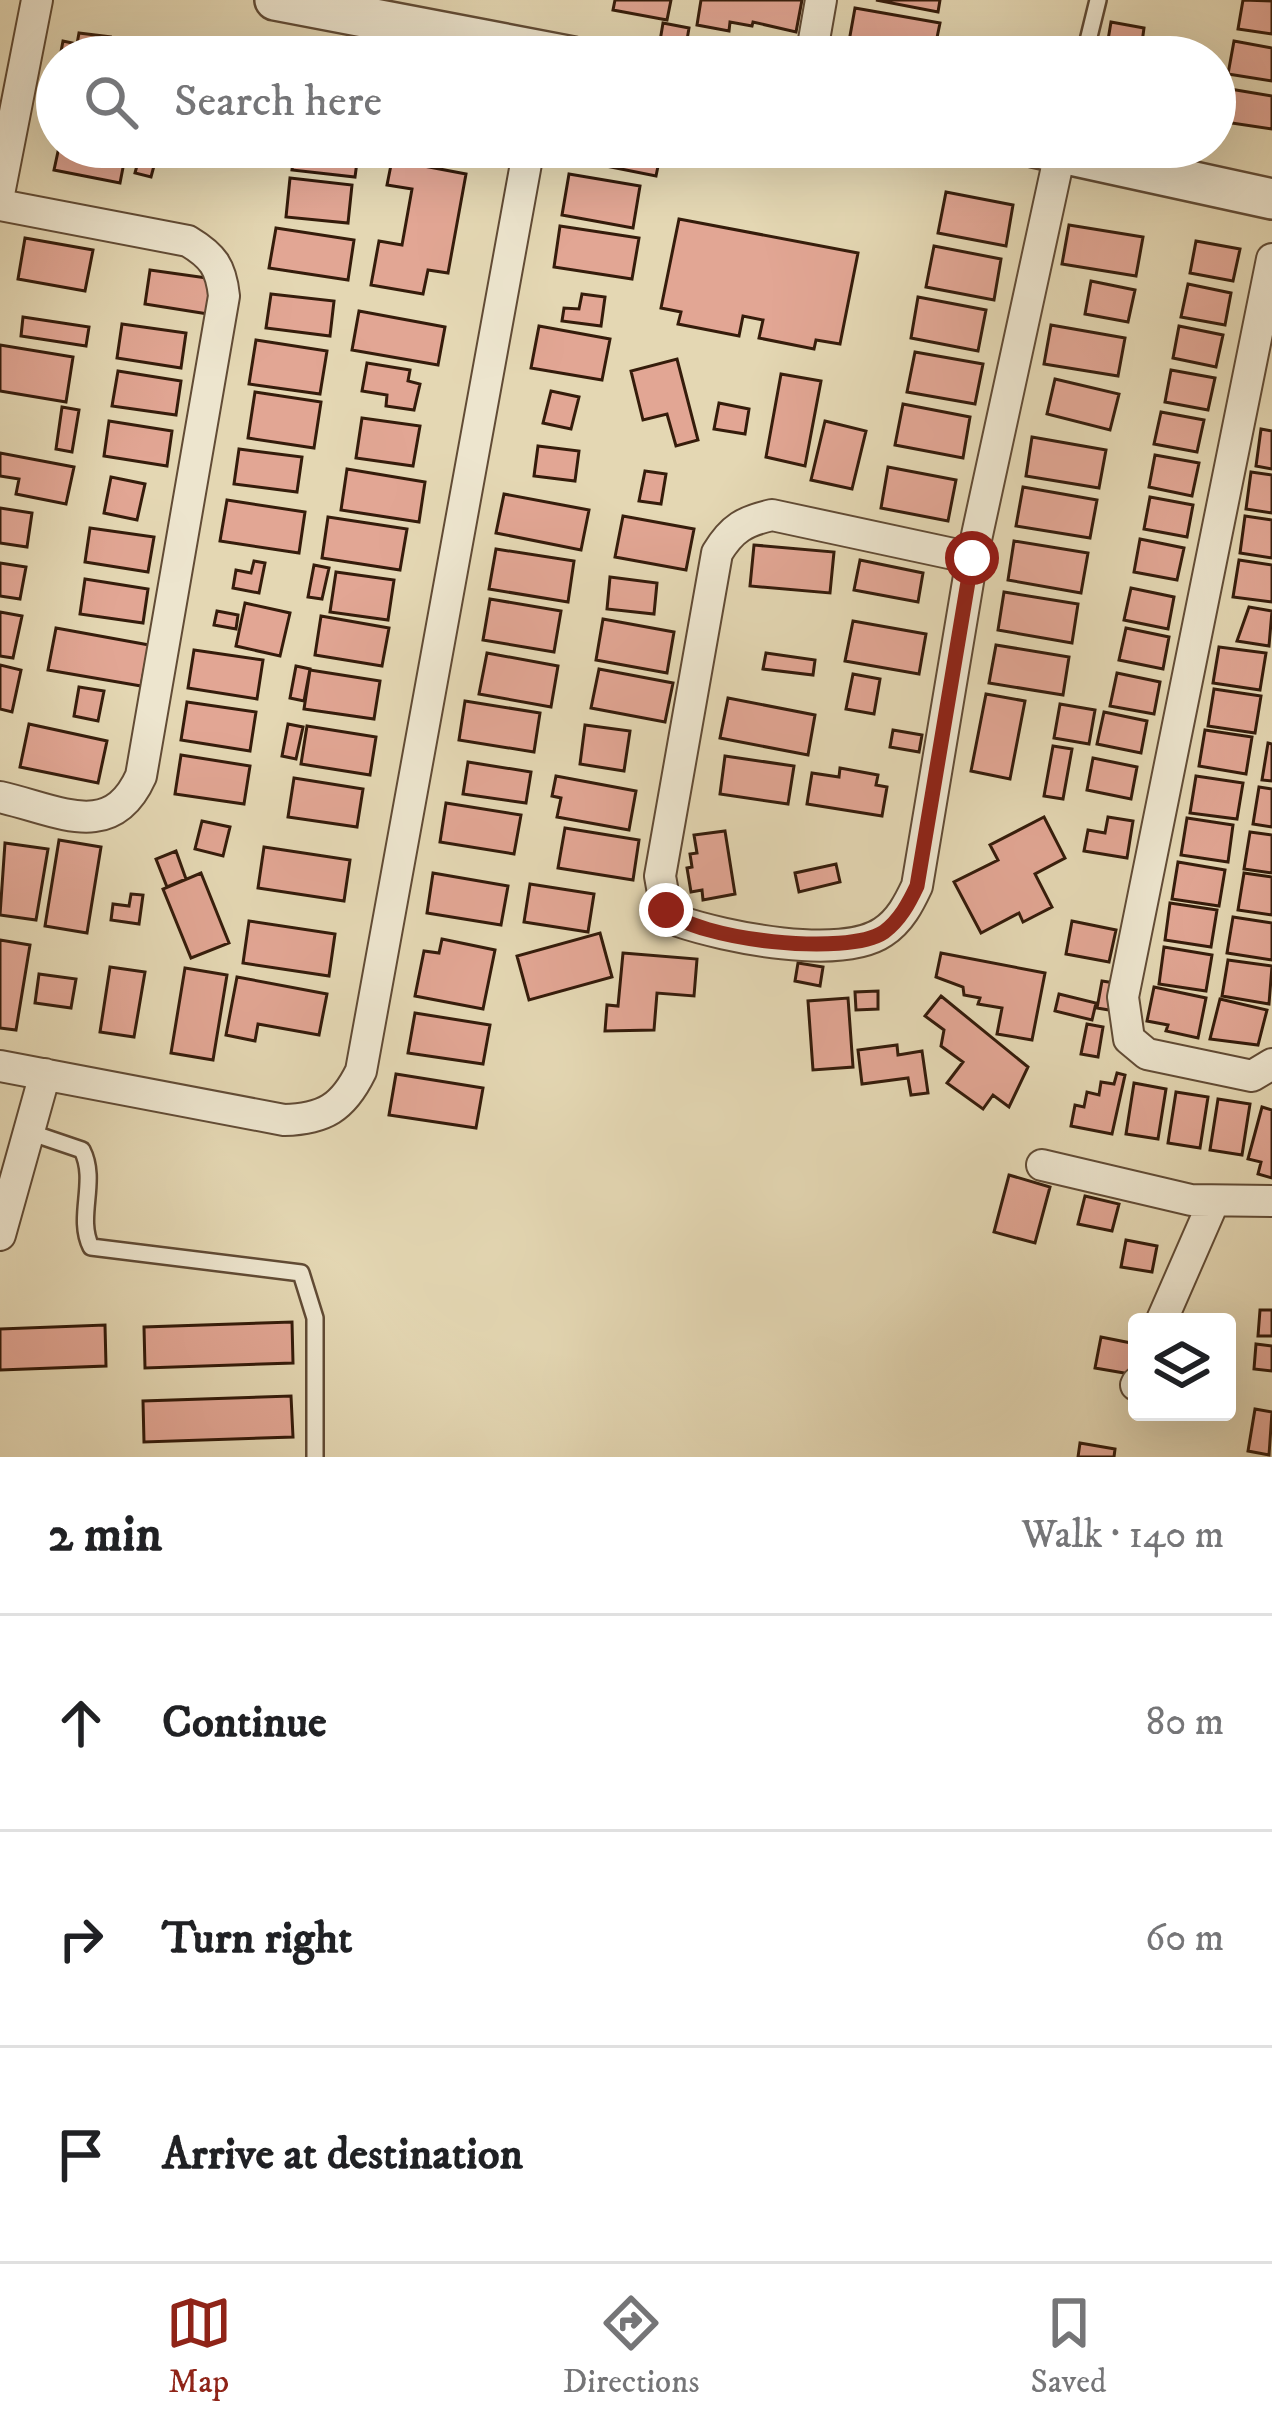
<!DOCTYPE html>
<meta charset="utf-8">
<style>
body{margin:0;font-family:"IM FELL DW Pica",serif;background:#f2f2f2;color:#202124}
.controls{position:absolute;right:36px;bottom:36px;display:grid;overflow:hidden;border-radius:12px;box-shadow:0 12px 48px #0002}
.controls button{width:108px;height:108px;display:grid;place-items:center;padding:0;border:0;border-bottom:3px solid #e0e0e0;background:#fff;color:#202124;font:60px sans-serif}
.stop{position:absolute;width:36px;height:36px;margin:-27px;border:9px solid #8f2418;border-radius:50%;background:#fff}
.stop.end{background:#8f2418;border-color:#fff;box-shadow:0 3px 12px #0008}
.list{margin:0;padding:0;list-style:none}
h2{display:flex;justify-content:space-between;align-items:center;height:156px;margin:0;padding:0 48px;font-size:51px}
h2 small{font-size:39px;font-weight:400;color:#757577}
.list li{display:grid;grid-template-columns:78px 1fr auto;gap:36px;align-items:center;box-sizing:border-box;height:216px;padding:0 48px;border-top:3px solid #e0e0e0}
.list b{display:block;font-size:45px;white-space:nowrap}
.list em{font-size:39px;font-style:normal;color:#757577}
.icon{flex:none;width:66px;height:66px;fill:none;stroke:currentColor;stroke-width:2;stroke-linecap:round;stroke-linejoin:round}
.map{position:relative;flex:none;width:1272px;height:1457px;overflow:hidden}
.search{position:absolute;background:#fff;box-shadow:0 12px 48px #0002;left:36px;right:36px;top:36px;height:132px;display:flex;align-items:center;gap:30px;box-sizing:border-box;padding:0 42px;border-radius:66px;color:#757577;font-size:45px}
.sheet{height:804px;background:#fff}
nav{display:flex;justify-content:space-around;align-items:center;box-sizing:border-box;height:168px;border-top:3px solid #e0e0e0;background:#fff;font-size:33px;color:#757577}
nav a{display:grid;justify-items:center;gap:6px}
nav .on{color:#8f2418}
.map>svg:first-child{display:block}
.building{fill:#e2a694;stroke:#351c0b;stroke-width:3}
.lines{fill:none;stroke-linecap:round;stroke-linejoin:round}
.service-casing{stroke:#614b35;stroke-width:20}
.minor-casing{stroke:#614b35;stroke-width:34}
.tertiary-casing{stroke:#614b35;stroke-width:44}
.service{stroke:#ede5ce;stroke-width:15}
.minor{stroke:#ede5ce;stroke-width:30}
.tertiary{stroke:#ede5ce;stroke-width:39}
.route{stroke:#8f2418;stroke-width:15}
</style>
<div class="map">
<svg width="1272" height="1457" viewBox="0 0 1272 1457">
<rect width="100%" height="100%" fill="#e4d7b3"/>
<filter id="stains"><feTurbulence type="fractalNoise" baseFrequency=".00167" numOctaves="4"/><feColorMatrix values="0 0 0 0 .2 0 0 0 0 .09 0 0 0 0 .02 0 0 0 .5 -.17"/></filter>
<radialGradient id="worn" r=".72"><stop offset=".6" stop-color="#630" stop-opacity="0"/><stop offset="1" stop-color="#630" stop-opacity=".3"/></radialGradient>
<path class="building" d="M615 0H671L667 20 613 10Z
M701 0H802L796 32 753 22 752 26 730 22 729 31 697 25Z
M876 0H940L938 12Z
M1243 0 1272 1V34L1238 29Z
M855 8 940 23 933 57 848 47Z
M1111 22 1144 28 1140 57 1106 52Z
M663 23 689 28 686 46 660 41Z
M79 33 111 37 126 57H60L63 41 77 44Z
M1234 41 1272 48V81L1228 74Z
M1230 89 1272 96V129L1225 122Z
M59 147H127L120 183 54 170Z
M142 147 158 151 151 177 135 173Z
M295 147H359L355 177 292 170Z
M594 147H662L656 176 591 163Z
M392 160 466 174 448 273 428 270 423 294 371 285 379 241 402 245 412 189 387 185Z
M569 174 640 186 633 228 562 215Z
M290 178 352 185 348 223 286 217Z
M946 192 1013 205 1006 246 938 233Z
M679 219 858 253 840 344 816 340 814 349 759 338 763 320 743 316 739 336 678 324 681 312 661 308Z
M1069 225 1143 237 1136 276 1062 264Z
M560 226 639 238 632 279 554 267Z
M276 228 354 240 348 280 269 268Z
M25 238 93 250 85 291 18 279Z
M1196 241 1240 249 1233 281 1190 273Z
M934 246 1001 259 994 300 926 287Z
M150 270 214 279 208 314 145 304Z
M1091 281 1135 290 1128 322 1085 314Z
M1188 284 1231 293 1225 325 1181 317Z
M271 294 334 301 330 336 266 328Z
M582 294 605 297 601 326 562 321 564 308 579 309Z
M918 297 986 310 978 351 911 338Z
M359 311 445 327 438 365 352 350Z
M23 317 89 327 86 346 21 336Z
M122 324 186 333 181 368 117 358Z
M1051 325 1125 338 1118 376 1044 364Z
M539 326 610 339 602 380 531 368Z
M1179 326 1223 335 1216 367 1173 358Z
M256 340 327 351 320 394 249 384Z
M0 345 73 357 66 402 0 391Z
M915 352 983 364 975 404 907 392Z
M677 359 698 440 676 446 667 414 643 420 631 371Z
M367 363 410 370 408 381 420 384 414 410 386 406 387 395 362 391Z
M1171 370 1215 378 1208 410 1165 402Z
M118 371 181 381 176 415 112 406Z
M781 374 821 381 805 466 766 457Z
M1055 379 1119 394 1110 430 1047 414Z
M551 391 579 397 571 429 543 423Z
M255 392 321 402 314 448 248 438Z
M719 403 749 409 745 434 714 429Z
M903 404 970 417 963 458 895 445Z
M62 407 79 410 72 452 56 449Z
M1161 412 1204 420 1197 452 1154 444Z
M362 418 420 426 413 466 356 458Z
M109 421 172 431 167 466 104 456Z
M825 421 866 431 852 489 811 480Z
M1261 429 1272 431V469L1256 466Z
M1032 437 1106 450 1099 488 1026 476Z
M538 446 579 451 575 481 534 476Z
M239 449 302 457 297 492 234 484Z
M0 453 74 467 66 504 16 494 19 479 0 476Z
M1155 455 1199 463 1192 496 1149 487Z
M888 467 956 480 948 521 881 508Z
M347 469 425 482 419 522 341 510Z
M645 471 666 474 661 504 639 501Z
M1251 472 1272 475V513L1246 509Z
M111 477 145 484 137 520 104 513Z
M1023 487 1097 500 1090 538 1016 526Z
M504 494 589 510 581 550 496 533Z
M1150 497 1193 505 1187 537 1144 529Z
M227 500 305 512 299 553 220 541Z
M0 508 32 513 27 547 0 543Z
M623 516 694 529 686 570 615 557Z
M1245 516 1272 520V558L1240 553Z
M328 517 407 529 400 570 322 558Z
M90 528 154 537 148 572 85 562Z
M1140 539 1184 548 1177 580 1134 572Z
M1014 541 1088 553 1081 593 1008 580Z
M754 545 834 552 830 593 750 586Z
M496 549 574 561 568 602 489 589Z
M860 560 923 573 918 602 854 590Z
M1239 560 1272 565V602L1233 597Z
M254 561 265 563 259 593 233 588 236 570 251 573Z
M0 563 26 567 20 599 0 596Z
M314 565 329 568 322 599 308 597Z
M336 572 394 580 388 620 330 612Z
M610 577 657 583 654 614 607 609Z
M85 579 148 589 143 623 80 614Z
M1131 588 1174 597 1168 629 1124 620Z
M1004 592 1078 604 1072 643 998 630Z
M490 599 561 611 554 652 483 640Z
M245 603 290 613 280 656 236 646Z
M1249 607 1272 611 1269 646 1237 641Z
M217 611 238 615 236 629 214 625Z
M0 612 22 616 13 658 0 656Z
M321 616 389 628 382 666 315 655Z
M603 619 674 632 667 673 596 660Z
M853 621 926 634 919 674 845 661Z
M56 628 149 645 141 686 48 670Z
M1126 628 1169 637 1163 669 1119 660Z
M996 645 1069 657 1063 695 989 683Z
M1219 647 1266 653 1260 690 1213 683Z
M194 650 263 660 257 699 188 688Z
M487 653 558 666 551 707 479 694Z
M766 653 815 660 813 675 763 669Z
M0 665 21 670 12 712 0 709Z
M296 666 310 669 304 701 290 698Z
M599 669 673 683 665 722 591 708Z
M310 670 380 681 374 719 304 709Z
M1117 673 1160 682 1154 714 1110 706Z
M853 674 880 679 874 714 846 709Z
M79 687 104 691 98 721 74 716Z
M1214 689 1261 696 1255 733 1208 726Z
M986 694 1025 701 1010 779 971 771Z
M728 698 815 715 808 755 720 738Z
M465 701 540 713 534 752 459 740Z
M187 702 256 712 250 751 181 740Z
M1060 704 1095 710 1089 744 1054 738Z
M1104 712 1147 721 1141 753 1097 744Z
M29 724 107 741 98 783 20 767Z
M288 724 303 727 296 759 282 756Z
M585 725 630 731 624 771 580 764Z
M307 726 376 737 370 775 301 764Z
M893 730 922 735 919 752 890 747Z
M1205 730 1252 737 1246 774 1199 766Z
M1268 743 1272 744V781L1262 780Z
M1053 746 1072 749 1063 799 1044 796Z
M181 755 250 766 244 804 175 794Z
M725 756 794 766 788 804 720 794Z
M1093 758 1137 767 1131 799 1087 790Z
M468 762 531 772 526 803 463 794Z
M840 768 878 775 876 785 887 787 882 816 807 804 812 773 839 777Z
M556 776 636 791 629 830 557 817 561 798 552 796Z
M1196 776 1243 783 1237 819 1190 813Z
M294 778 363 789 357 827 288 817Z
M1259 787 1272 789V827L1253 824Z
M446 803 521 815 514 854 440 842Z
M1044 817 1065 858 1035 874 1052 907 1023 922 1019 913 981 933 954 882 998 860 990 845Z
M1108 817 1133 821 1127 858 1084 851 1088 830 1105 833Z
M1187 818 1233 825 1228 862 1181 855Z
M202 821 230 827 223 856 195 849Z
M565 828 639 840 633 880 558 868Z
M725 831 735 894 703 900 702 890 691 892 687 868 692 867 690 854 697 853 694 835Z
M1250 832 1272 835V873L1244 869Z
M59 840 101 847 87 933 45 926Z
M5 843 48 849 36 920 0 915Z
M264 847 350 860 344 901 258 888Z
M176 851 186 879 167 887 156 859Z
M1178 862 1225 870 1219 906 1172 899Z
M836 864 840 882 799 892 795 873Z
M201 873 229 943 191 958 163 889Z
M433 873 508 886 501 925 427 913Z
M1244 873 1272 877V915L1238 910Z
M530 884 594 894 588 932 524 922Z
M131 894 143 895 139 924 111 920 113 904 129 906Z
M1170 903 1217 910 1211 947 1165 940Z
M1233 917 1272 923V960L1227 953Z
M249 921 335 934 329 976 243 963Z
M1072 921 1116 930 1109 962 1066 954Z
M600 933 612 977 529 1000 517 956Z
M442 939 495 950 483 1009 415 996 424 951 439 953Z
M0 940 30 945 16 1030 0 1028Z
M1164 947 1212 955 1206 991 1159 984Z
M623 953 697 959 694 996 657 993 654 1030 605 1031 607 1005 618 1006Z
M941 953 1045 973 1032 1040 997 1034 1002 1008 978 1004 980 998 964 995 963 987 936 977Z
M1228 960 1272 966 1269 1004 1222 996Z
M798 963 823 967 820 986 795 981Z
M110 967 145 972 134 1037 100 1032Z
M185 968 227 975 213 1060 171 1053Z
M39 974 76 979 71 1008 35 1003Z
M237 977 327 994 319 1035 258 1024 255 1041 226 1035Z
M1102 981 1115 983 1109 1010 1097 1008Z
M1154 987 1206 998 1198 1038 1166 1031 1168 1025 1147 1021Z
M878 991V1009L856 1010 855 992Z
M1059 994 1096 1003 1092 1020 1055 1011Z
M941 996 1028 1067 1009 1107 993 1095 983 1109 947 1083 963 1062 941 1046 944 1030 925 1016Z
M848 998 853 1067 813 1070 808 1001Z
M1220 999 1267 1010 1258 1045 1210 1039Z
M415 1013 490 1025 483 1064 408 1053Z
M1087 1024 1103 1027 1098 1057 1081 1054Z
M897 1045 898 1055 922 1051 928 1093 911 1095 908 1078 862 1084 858 1050Z
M1117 1073 1125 1075 1112 1134 1071 1126 1075 1105 1084 1107 1087 1092 1099 1095 1101 1082 1114 1084Z
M396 1074 483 1088 476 1128 389 1115Z
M1134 1083 1166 1089 1158 1139 1126 1134Z
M1176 1092 1208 1097 1200 1148 1168 1143Z
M1218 1099 1250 1104 1242 1155 1210 1150Z
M1262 1107 1272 1110V1178L1258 1174 1261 1162 1248 1159Z
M1009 1175 1050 1187 1035 1243 994 1232Z
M1085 1196 1119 1204 1112 1231 1078 1224Z
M1126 1240 1157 1246 1152 1272 1121 1267Z
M1260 1310H1272V1336H1258Z
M292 1322 293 1363 145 1368 144 1327Z
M105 1325 106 1366 0 1370V1329Z
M1101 1337 1136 1344 1130 1374 1095 1368Z
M1256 1344 1272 1346V1371L1254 1369Z
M291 1396 293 1437 144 1442 143 1401Z
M1255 1409 1272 1412 1269 1455 1248 1451Z
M1080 1443 1115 1449 1114 1457H1078Z"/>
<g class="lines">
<g class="service-casing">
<path id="service" d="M1084 57 1098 0
M29 1132 82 1150C98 1181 76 1217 91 1247L301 1273 315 1318V1457"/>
</g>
<g class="minor-casing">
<path id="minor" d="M811 57 821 0
M0 189 37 0
M0 205 188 241C213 256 221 267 224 296L141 776C111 843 58 810 0 797
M1272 259 1123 997 1129 1039 1147 1054 1252 1076 1272 1064
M972 558 772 515C745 521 732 528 717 553L660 876 666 910 678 921C725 937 841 961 883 932 900 921 909 903 917 886L972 558 1060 153
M0 1066 284 1120C324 1119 343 1108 361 1071L529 147
M1042 1165 1191 1200 1272 1201
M0 1235 45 1074
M1161 1322 1213 1203
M1136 1385 1137 1383"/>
</g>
<g class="tertiary-casing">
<path id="tertiary" d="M275 0 573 57
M1034 147 1272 199"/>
</g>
<use href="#service" class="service"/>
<use href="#minor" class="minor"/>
<use href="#tertiary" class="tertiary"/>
</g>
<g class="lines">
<path class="route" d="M666 910C697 940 847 957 884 932 900 920 909 903 917 886L972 558"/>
</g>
<rect width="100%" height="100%" filter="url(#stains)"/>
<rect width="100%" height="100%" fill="url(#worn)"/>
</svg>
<div class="controls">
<button><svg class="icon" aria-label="layers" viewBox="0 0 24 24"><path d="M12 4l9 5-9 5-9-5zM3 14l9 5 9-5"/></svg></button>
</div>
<div class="stop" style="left:972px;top:558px"></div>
<div class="stop end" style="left:666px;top:910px"></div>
<div class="search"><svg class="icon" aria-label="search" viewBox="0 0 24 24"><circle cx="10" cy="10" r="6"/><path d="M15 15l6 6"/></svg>Search here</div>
</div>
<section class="sheet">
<h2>2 min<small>Walk · 140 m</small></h2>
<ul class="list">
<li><svg class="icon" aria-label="ahead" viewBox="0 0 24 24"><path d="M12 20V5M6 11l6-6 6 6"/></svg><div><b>Continue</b></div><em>80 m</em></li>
<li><svg class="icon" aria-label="right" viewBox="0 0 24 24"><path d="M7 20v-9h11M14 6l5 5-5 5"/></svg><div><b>Turn right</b></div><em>60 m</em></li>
<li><svg class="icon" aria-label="arrive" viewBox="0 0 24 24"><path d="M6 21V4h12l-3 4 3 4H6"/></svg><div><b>Arrive at destination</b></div></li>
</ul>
</section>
<nav>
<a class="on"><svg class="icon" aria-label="map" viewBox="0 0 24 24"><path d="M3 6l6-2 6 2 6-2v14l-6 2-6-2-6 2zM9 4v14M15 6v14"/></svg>Map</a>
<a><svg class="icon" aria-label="directions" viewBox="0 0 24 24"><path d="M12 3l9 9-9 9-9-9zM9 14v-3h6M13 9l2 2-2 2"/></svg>Directions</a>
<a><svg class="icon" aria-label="saved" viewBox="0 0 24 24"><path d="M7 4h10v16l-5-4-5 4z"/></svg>Saved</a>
</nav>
